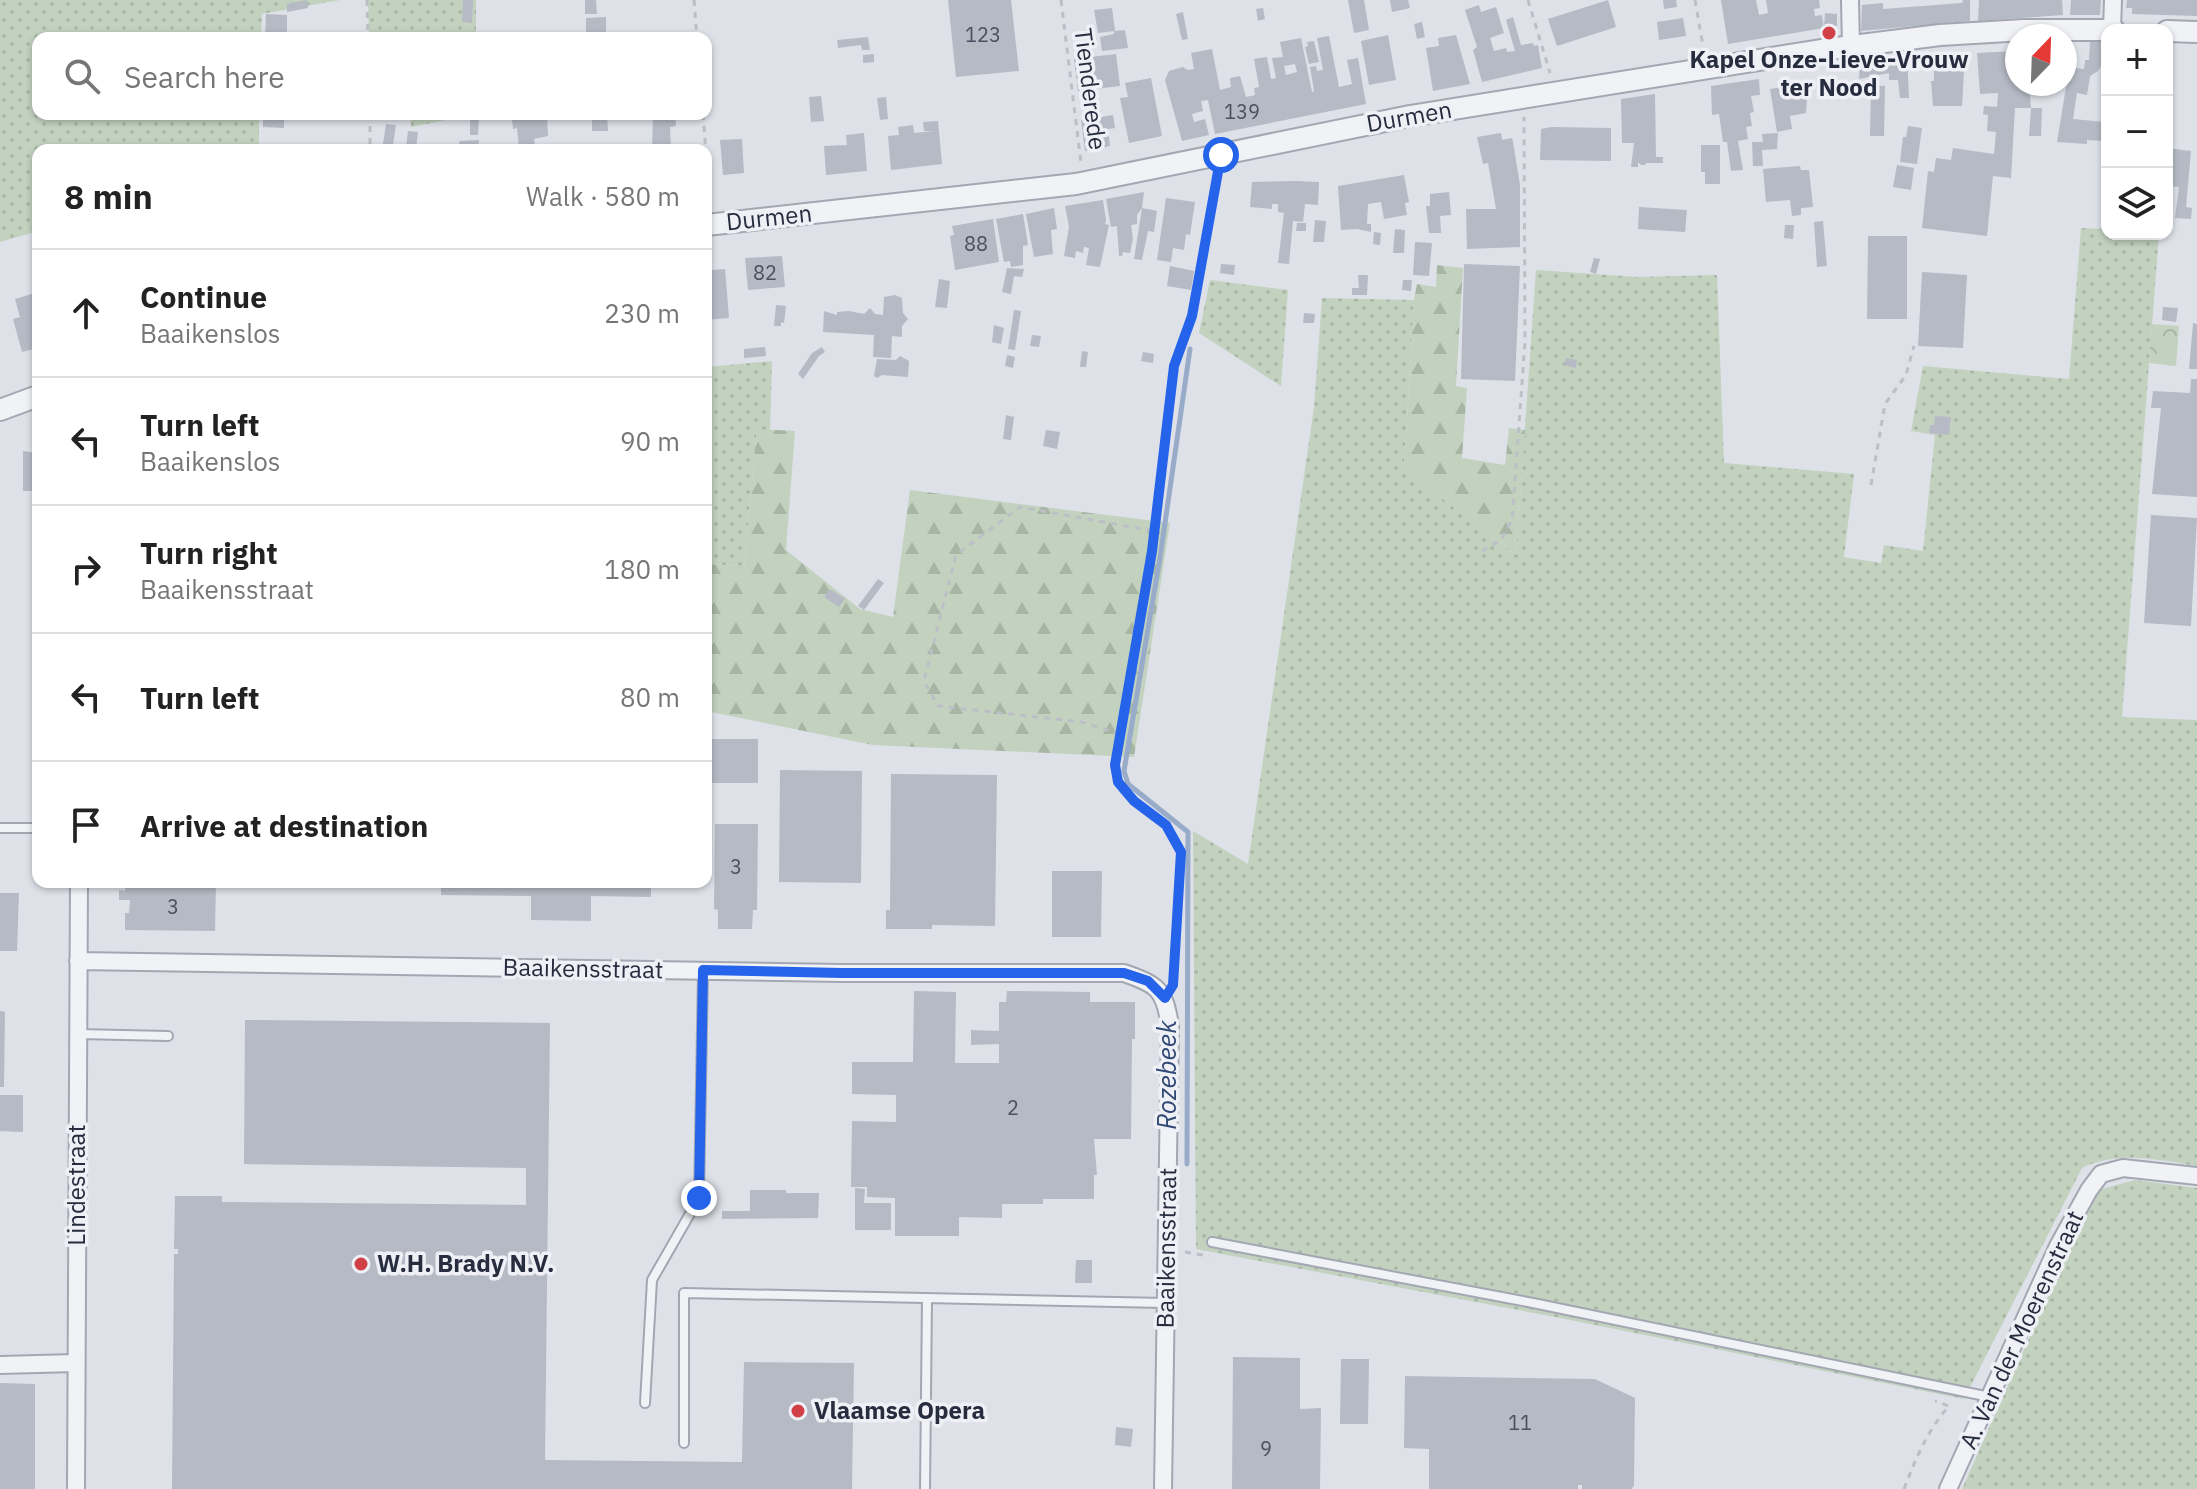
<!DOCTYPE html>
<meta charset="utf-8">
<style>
body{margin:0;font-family:"IBM Plex Sans",sans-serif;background:#f2f2f2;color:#222}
.controls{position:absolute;right:24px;top:24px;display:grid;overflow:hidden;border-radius:16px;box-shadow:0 2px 6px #0004}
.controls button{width:72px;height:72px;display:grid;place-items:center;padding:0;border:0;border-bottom:2px solid #e0e0e0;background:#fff;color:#222;font:40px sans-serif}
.compass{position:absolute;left:2005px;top:24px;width:72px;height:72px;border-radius:50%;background:#fff;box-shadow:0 2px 6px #0004;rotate:23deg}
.stop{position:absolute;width:24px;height:24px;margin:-18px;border:6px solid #2563eb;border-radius:50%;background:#fff}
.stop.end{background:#2563eb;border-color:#fff;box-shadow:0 2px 8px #0008}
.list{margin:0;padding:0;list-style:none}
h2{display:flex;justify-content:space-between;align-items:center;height:104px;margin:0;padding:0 32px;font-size:34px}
h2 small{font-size:26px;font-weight:400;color:#767676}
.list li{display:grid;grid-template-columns:52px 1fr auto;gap:24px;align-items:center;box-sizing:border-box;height:128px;padding:0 32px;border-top:2px solid #e0e0e0}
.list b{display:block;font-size:30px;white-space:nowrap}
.list p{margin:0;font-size:26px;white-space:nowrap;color:#767676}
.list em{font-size:26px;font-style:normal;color:#767676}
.icon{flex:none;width:44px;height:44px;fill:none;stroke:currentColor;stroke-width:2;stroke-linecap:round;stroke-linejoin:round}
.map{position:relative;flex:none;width:2197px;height:1489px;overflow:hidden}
.search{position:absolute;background:#fff;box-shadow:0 2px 6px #0004;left:32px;top:32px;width:680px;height:88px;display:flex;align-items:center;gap:20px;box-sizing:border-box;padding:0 28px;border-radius:16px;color:#767676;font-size:30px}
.panel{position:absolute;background:#fff;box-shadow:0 2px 6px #0004;left:32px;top:144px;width:680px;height:744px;border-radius:16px}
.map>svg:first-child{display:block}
.grass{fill:url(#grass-dots)}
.forest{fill:url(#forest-firs)}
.park{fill:url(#park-crowns)}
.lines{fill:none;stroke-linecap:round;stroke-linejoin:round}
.stream{stroke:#98abc9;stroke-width:5}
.building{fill:#b5bac5;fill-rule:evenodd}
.service-casing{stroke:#a3a7b2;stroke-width:12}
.minor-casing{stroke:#a3a7b2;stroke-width:20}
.tertiary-casing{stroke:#a3a7b2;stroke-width:24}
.path{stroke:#bcbfc6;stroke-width:3;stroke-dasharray:6 6;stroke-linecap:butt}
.service{stroke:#f1f2f6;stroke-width:8}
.minor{stroke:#f1f2f6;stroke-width:16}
.tertiary{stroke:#f1f2f6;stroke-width:20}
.route{stroke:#2563eb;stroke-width:10}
.poi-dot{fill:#d13f47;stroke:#eef0f6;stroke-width:3}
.labels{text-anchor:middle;stroke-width:7;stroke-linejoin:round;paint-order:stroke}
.number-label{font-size:20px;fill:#4a5060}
.poi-label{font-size:24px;font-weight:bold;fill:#272d3f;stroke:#eef0f6;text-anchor:start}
.street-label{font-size:24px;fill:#272d3f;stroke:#eef0f6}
.water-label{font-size:26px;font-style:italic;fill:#304874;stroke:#eef0f6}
</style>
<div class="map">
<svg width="2197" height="1489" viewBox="0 0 2197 1489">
<defs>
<pattern id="grass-dots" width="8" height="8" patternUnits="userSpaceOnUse" patternTransform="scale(2)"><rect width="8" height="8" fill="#c2d2bf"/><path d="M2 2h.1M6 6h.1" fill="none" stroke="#a7b5a5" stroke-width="1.8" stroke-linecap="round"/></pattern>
<pattern id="forest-firs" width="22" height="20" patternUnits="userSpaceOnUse" patternTransform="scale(2)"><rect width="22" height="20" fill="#c2d2bf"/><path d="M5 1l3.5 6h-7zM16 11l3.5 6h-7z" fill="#a7b5a5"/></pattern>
<pattern id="park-crowns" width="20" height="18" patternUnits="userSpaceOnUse" patternTransform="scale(2)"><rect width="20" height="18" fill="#c2d2bf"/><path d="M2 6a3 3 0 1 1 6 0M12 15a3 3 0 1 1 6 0" fill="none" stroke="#a7b5a5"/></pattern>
</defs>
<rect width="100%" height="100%" fill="#dee1e8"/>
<path class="grass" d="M0 0H340L262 14 261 38H38V114H259V150H38V231L0 242Z
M368 0H476V38H369Z
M410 114H475L411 127Z
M2081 228 2107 229V234H2159L2122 717 2197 720V1166C2159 1160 2118 1150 2082 1168L1964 1399 1555 1317 1196 1249 1193 831 1248 864 1314 407 1322 298 1414 300 1404 469 1516 555 1536 270 1637 277 1717 275 1724 463 1854 474 1844 557 1881 563 1884 545 1923 551 1935 435 1911 431 1923 366 2069 379Z
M1210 280 1288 290 1281 386 1199 333Z
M772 361 770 430H757L744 566 706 564V367Z
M2135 1180 2197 1188V1489H1962L2090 1201 2102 1189Z"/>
<path class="forest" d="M1437 265 1463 268 1456 386 1467 388 1462 458 1505 465 1509 428 1525 430 1516 555 1404 469 1414 300 1417 284 1436 287Z
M757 429 795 431 786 550 860 609 893 617 910 490 1170 523 1134 757 873 745 706 711V564L744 566Z"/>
<path class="park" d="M2152 324 2179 326 2176 366 2149 363Z"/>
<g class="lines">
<path class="stream" d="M1187 1164 1188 832 1128 784 1124 771 1160 558 1190 349"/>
</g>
<path class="building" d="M307 0 308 8 287 12V4Z
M463 0H473L472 23 462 22Z
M585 0H596L597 14H585Z
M948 0H1011L1019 71 956 77Z
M1348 0H1364L1369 30 1354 33Z
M1390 0H1408L1410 8 1392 12Z
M1608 0 1616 27 1557 46 1548 19Z
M1663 0H1676L1677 7 1664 9Z
M1721 0H1756L1759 15 1768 13 1766 0H1819L1820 8 1814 9 1815 16 1822 15 1824 28 1728 44Z
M1963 0H1970V21L1861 31 1862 5 1883 3V9L1962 3Z
M1979 0H2062L2063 15 1978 21Z
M2071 0H2101L2100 15H2070Z
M2127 0H2197V16L2132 14V8H2126Z
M1479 5 1481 12 1496 7 1504 33 1490 38 1494 51 1506 48 1507 52 1515 51 1506 20 1513 17 1521 45 1533 43 1534 46 1538 45 1542 68 1482 82 1473 50 1477 47 1465 10Z
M1112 8 1115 31 1125 30 1128 48 1102 51 1100 37 1114 34V31L1098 33 1094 10Z
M1263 8 1265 19 1258 21 1256 9Z
M1183 12 1188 39 1182 40 1176 14Z
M1825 13 1837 14V26H1824Z
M266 14 287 15V38H265Z
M606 17V34L586 35V18Z
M1683 18 1686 36 1659 40 1657 22Z
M1422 22 1425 37 1417 39 1414 24Z
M1826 26 1837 33 1832 40 1822 34Z
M1388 35 1396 80 1369 85 1361 41Z
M1456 35 1470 84 1433 91 1426 48 1439 46 1438 38Z
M1329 36 1339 87 1352 84 1347 60 1358 58 1366 104 1215 134 1208 100 1201 101 1203 111 1192 114 1194 122 1205 119 1209 135 1182 141 1165 80 1169 71 1183 67 1188 70 1194 69 1191 53 1212 49 1220 90 1231 87 1230 78 1240 76 1246 97 1255 95 1254 88 1259 87 1254 59 1267 57 1271 79 1276 78 1272 58 1283 57 1280 42 1301 38 1312 92 1314 91 1310 67 1316 66 1317 71 1323 70 1317 38ZM1295 64 1297 72 1286 75 1284 66Z
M868 37 870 50H862L861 45 838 48 837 40Z
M1314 41 1319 62 1309 64 1305 47 1308 46 1307 42Z
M2065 41H2071L2070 63H2065Z
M2090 42H2105L2104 61 2098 71 2090 76 2087 95 2077 93 2073 119 2105 122 2103 141 2087 140V144L2057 142 2067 81V67L2084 69 2085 60H2089Z
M2167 45H2172L2169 86H2167Z
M2017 51V84H2029L2031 108H2015L2011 178 1993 176 1987 236 1922 228 1928 171 1934 172 1936 158 1951 160 1953 148 1994 154 1996 132 1987 131 1988 115 1983 114 1984 106 1997 107 1998 93 1980 94 1977 53Z
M874 54V62L863 63V55Z
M1116 54 1120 86 1078 91 1074 59Z
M1907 55 1909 98H1900L1898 80H1889V73L1859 79 1860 63Z
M1934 71H1964L1962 106H1933L1931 81H1934Z
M1151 78 1162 136 1129 143 1120 98 1128 97 1125 83Z
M1759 79 1760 95 1751 96 1754 112 1750 113 1752 126 1746 127 1748 139 1738 141 1743 170 1731 171 1727 142H1723L1719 114 1712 115 1711 86Z
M1808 83 1806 113 1790 116 1792 129 1777 132 1770 89Z
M1871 85 1885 86 1884 136H1870Z
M1655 94 1656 157H1663V163H1646L1645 165H1641L1638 162V167H1631L1634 143H1622L1621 99Z
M821 96 824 121 811 122 809 97Z
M886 97 888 119 880 120 877 98Z
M2031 108H2042L2041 136H2029Z
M1100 109 1101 117 1113 115 1115 128 1108 129 1110 146 1085 151 1081 120 1087 119 1086 111Z
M263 114H284V128L263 127Z
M512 114H547L548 136 534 139 535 146 519 148 517 128 513 129 512 120 517 119H512Z
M592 114H607L608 131H592Z
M675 114 676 126 670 127 671 150H652L653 115Z
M470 119H479L478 135H470Z
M938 121 942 164 891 170 888 136 899 135 898 127 913 125 914 133 934 131H924L923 122Z
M386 124 396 125 393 145 383 144Z
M1908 126 1922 128 1917 164 1900 162 1903 137H1906Z
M1552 127 1611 128V161L1540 160 1541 129Z
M408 131 418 132 416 148 406 147Z
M864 133 867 171 826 175 824 146 847 145 846 135Z
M1501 133 1502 140 1512 138 1513 142 1520 185V247L1467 249 1466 209H1496L1488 163 1483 164 1477 137Z
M1778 133 1777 149 1762 150 1763 166H1753L1752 142H1763L1762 134Z
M742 139 744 173 723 175 720 140Z
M479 140 478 150H456L460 141Z
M558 144 559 150H542V145Z
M1701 145H1720V184H1705V172H1701Z
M2167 148 2191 151 2186 207 2192 208 2191 219 2175 218 2179 187 2167 186Z
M1897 165 1914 168 1911 190 1893 187Z
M1800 166 1801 170H1809L1813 207 1801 208V215L1792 216 1790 200 1766 202 1763 169Z
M1404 175 1409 202 1405 203 1407 215 1384 219 1381 202 1368 204 1367 224H1371V232L1357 229 1341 230 1338 186Z
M1296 181 1319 182 1318 205 1305 204 1303 222 1293 221 1289 264 1278 263 1284 213 1278 212V204H1272V209L1250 207 1252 182Z
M1144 192 1142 208 1137 215V224L1131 225 1133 238 1130 253 1123 252 1122 256H1119L1117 226 1111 227 1106 199Z
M1449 192 1451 215 1440 216 1441 233H1429L1426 206H1430V194Z
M1166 198 1195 202 1190 235 1186 234 1184 250 1173 248 1171 262 1157 260Z
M1103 200 1106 221 1105 224 1109 225 1100 267 1086 265 1089 248 1084 247 1083 253 1076 251 1075 258 1064 256 1069 227 1065 206Z
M1639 207 1687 210 1685 232 1638 229Z
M1054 208 1057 229 1051 230 1053 254 1034 257 1026 214Z
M1142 208 1157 211 1154 232 1148 231 1142 260 1134 259Z
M1023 214 1028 245 1023 246V265L1011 267 1010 261 1004 262 996 219Z
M993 219 999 262 955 270 950 236 954 235 952 226Z
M1315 220 1326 221 1324 242H1313Z
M1823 221 1827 266 1817 267 1814 222Z
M1297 223H1306V231H1296Z
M1785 225H1794L1793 239 1784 238Z
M1395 229 1405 230 1404 253H1393Z
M1374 232 1381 233 1380 245 1373 244Z
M1868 236H1907V319H1867Z
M1415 242 1432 243 1429 276 1413 275Z
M782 256 785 287 748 290 745 258Z
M1594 258 1600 259 1596 274 1590 272Z
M1221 264 1235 265 1234 275 1220 273Z
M1464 264 1520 266 1515 381 1461 379Z
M1170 266 1194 271 1191 290 1167 286Z
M1007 268 1024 269 1022 277 1014 276 1011 294 1002 292Z
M725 269 729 318 706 320V276H712V270Z
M1922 272 1967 275 1963 348 1918 346Z
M1358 275H1368L1367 295H1352V288H1359Z
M939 279 950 281 947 308 935 307Z
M1403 280H1412L1411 291 1402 290Z
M35 293 38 304V348L22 352 13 319 20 317 15 299Z
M895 295 902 298 903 313 908 319 902 326V337L892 336 891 358 873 357 874 335 823 332 824 311 837 315V312L849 311 864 314 870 308 875 314 883 315 884 297Z
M776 305 786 306 784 323 781 322V326H774Z
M2163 307 2178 308 2176 322 2162 320Z
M1014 310 1021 311 1015 350 1008 349Z
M1304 313 1315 314 1314 323H1303Z
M2193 323 2197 324V369H2189Z
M994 325 1004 328 1001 344 992 342Z
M1032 335 1041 336 1039 347 1030 346Z
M765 347 766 356 744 358V349Z
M822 347 825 352 819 356 803 379 798 374 812 353Z
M1082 351 1088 352 1086 367H1080Z
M1143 352 1154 354 1153 363 1141 361Z
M1007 355 1015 357 1013 368 1005 366Z
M900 356 909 361 908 377 882 375 877 378 874 376 877 359 896 360Z
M1566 358 1577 360 1576 368 1564 365Z
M2191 379H2197V497L2152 494 2161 408H2151L2153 391 2190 393Z
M1006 415 1014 417 1011 440 1003 439Z
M1935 416 1951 417 1949 435 1929 433 1930 425H1934Z
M1046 430 1060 432 1057 449 1043 446Z
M23 451 38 453V488H35V491H23Z
M2151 515 2197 518 2191 626 2144 623Z
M878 579 884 583 864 610 858 606Z
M830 589 845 599 839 607 824 597Z
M706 739H758V783H706Z
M780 770 862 771 861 883 779 882Z
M891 774 997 775 995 926 932 925V929H886V910H890Z
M715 824H758L757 910H753L752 929H718V910L714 909Z
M1052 871H1102L1101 937H1052Z
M125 882H216L215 931 125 930V913H129L130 900H119V890L125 891Z
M312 882H337V885H312Z
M441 882H651V897L591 896V921L531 920V896L441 895Z
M0 893H19L17 951H0Z
M914 991 956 992 955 1063H999V1044L971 1045V1030L999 1031V1002H1006L1007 991 1090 992V1002H1135V1039H1132L1131 1139H1094L1097 1175H1094V1199H1043V1204H1002V1218L959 1217V1236H895V1198L867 1197V1187H851L852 1121 896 1122V1095L852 1094V1062H913Z
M0 1011 5 1012 4 1087H0Z
M245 1020 550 1023 545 1460 742 1462 744 1362 854 1363 852 1489H172L174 1254H178V1249H174L175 1196H222V1202L526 1205V1168L244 1164Z
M0 1095H23V1132L0 1131Z
M855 1188 865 1189 864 1203H891V1230H855Z
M750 1190H786V1193H819L818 1218 722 1219V1211H750Z
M1076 1260H1092V1283H1075Z
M1233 1357 1300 1358V1409L1321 1408 1320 1489H1232Z
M1341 1359H1369L1368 1424H1340Z
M1405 1376 1595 1379 1635 1398 1634 1486 1631 1489H1582V1485H1578V1489H1429V1449L1404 1448Z
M0 1383 35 1384V1489H0Z
M1116 1427 1133 1429 1131 1447 1115 1445Z"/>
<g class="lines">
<g class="service-casing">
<path id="service" d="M0 828H38
M78 1034 168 1036
M1212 1242 1533 1303 1990 1397
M645 1403 652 1280 699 1198 703 971
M684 1443V1293L1166 1303
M925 1489 927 1299"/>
</g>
<g class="minor-casing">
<path id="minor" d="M1850 0 1851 48
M2112 30 2113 0
M78 961 842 973H1124C1158 985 1164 989 1170 1025L1163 1489
M0 1365 75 1363
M76 1489 79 882
M1948 1489 2058 1246 2089 1190 2101 1174 2123 1168 2197 1176"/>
</g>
<g class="tertiary-casing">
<path id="tertiary" d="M2167 31 2197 32
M706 225 1076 184 1410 116 1821 50 1940 35 2024 30H2114
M0 410 38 396"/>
</g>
<path class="path" d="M367 0 368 38
M694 0 697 38
M1061 0 1081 163
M1528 0 1550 73
M1695 0 1704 52
M370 114V150
M703 114 710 205
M32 226 38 249
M1871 485 1885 404 1906 375 1914 346
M1482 551 1501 540 1512 520 1525 342 1524 117
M1120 734 1082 722 938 706 924 681 956 555 1020 507 1154 531
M1173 981 1181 852 1166 825 1134 801 1118 782 1115 765 1152 551 1174 366 1192 316 1217 176
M1185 1252 1209 1256
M1904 1489C1916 1458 1927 1431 1949 1406L1935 1401"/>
<use href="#service" class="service"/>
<use href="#minor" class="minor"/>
<use href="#tertiary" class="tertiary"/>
</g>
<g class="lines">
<path class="route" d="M699 1198 703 970 842 973H1124L1148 981 1165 998 1173 985 1181 852 1166 825 1134 801 1118 782 1115 765 1152 551 1174 366 1192 316 1221 155"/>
</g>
<g class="poi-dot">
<circle cx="1829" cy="33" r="8"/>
<circle cx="361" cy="1264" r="8"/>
<circle cx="798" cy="1411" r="8"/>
</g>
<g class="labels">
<g class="number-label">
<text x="983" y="42">123</text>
<text x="1242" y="119">139</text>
<text x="976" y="251">88</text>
<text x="765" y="280">82</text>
<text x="736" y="874">3</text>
<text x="173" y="914">3</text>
<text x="1013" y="1115">2</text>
<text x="1520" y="1430">11</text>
<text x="1266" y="1456">9</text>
</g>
<g class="poi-label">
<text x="1829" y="68" text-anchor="middle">Kapel Onze-Lieve-Vrouw<tspan x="1829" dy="28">ter Nood</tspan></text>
<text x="377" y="1272">W.H. Brady N.V.</text>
<text x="814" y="1419">Vlaamse Opera</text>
</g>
<g class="street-label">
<text transform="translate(1090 89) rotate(83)" y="8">Tienderede</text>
<text transform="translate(1409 117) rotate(-10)" y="8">Durmen</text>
<text transform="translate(769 218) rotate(-6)" y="8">Durmen</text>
<text transform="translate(583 969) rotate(1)" y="8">Baaikensstraat</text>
<text transform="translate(77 1185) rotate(-90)" y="8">Lindestraat</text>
<text transform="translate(1167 1248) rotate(-89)" y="8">Baaikensstraat</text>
<text transform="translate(2022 1330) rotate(-65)" y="8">A. Van der Moerenstraat</text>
</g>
<g class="water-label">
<text transform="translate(1167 1075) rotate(-90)" y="9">Rozebeek</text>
</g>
</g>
</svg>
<div class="controls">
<button>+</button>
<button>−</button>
<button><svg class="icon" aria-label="layers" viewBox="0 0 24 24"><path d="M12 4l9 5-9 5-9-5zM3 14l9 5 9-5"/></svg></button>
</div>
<svg class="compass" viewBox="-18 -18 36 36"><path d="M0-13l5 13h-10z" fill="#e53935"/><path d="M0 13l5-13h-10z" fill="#767676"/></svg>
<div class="stop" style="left:1221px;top:155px"></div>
<div class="stop end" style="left:699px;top:1198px"></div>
<div class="search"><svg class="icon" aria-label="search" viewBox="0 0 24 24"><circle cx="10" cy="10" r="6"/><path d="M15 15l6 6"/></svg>Search here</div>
<section class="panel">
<h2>8 min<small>Walk · 580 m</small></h2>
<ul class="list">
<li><svg class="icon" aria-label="ahead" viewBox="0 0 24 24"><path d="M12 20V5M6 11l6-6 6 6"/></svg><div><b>Continue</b><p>Baaikenslos</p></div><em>230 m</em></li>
<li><svg class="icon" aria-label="left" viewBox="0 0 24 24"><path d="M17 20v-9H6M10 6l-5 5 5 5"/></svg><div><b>Turn left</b><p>Baaikenslos</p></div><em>90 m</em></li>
<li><svg class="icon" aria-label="right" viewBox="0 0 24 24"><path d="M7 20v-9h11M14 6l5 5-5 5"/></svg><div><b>Turn right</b><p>Baaikensstraat</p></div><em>180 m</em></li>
<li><svg class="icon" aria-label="left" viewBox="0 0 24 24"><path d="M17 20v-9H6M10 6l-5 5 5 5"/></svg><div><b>Turn left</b></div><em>80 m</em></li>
<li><svg class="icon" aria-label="arrive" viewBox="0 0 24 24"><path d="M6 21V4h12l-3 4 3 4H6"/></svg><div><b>Arrive at destination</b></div></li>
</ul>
</section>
</div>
